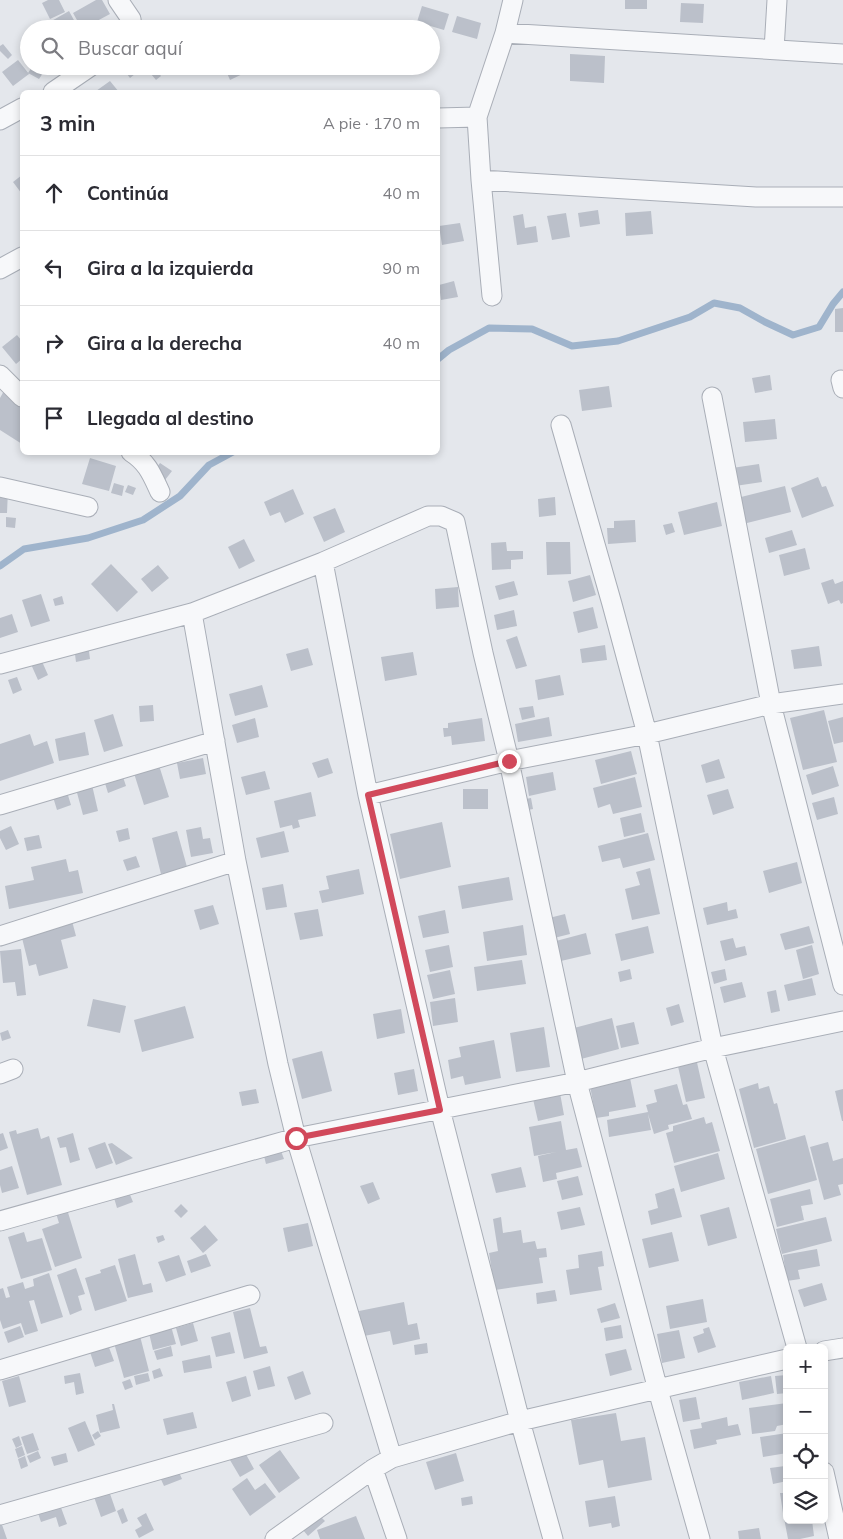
<!DOCTYPE html>
<html lang="es">
<meta charset="utf-8">
<style>
body{margin:0;font-family:Mulish,sans-serif;background:#f2f2f3;color:#2b2b33}
.controls{position:absolute;right:15px;bottom:15px;display:grid;overflow:hidden;border-radius:8px;box-shadow:0 2px 8px #0003}
.controls button{width:45px;height:45px;display:grid;place-items:center;padding:0;border:0;border-bottom:1px solid #e1e1e2;background:#fff;color:#2b2b33;font:25px sans-serif}
.stop{position:absolute;width:15px;height:15px;margin:-11px;border:4px solid #d1495b;border-radius:50%;background:#fff}
.stop.end{background:#d1495b;border-color:#fff;box-shadow:0 1px 5px #0008}
.list{margin:0;padding:0;list-style:none}
h2{display:flex;justify-content:space-between;align-items:center;height:65px;margin:0;padding:0 20px;font-size:21px}
h2 small{font-size:16px;font-weight:400;color:#7c7c81}
.list li{display:grid;grid-template-columns:32px 1fr auto;gap:15px;align-items:center;box-sizing:border-box;height:75px;padding:0 20px;border-top:1px solid #e1e1e2}
.list b{display:block;font-size:19px;white-space:nowrap}
.list em{font-size:16px;font-style:normal;color:#7c7c81}
.icon{flex:none;width:28px;height:28px;fill:none;stroke:currentColor;stroke-width:2;stroke-linecap:round;stroke-linejoin:round}
.map{position:relative;flex:none;width:843px;height:1539px;overflow:hidden}
.search{position:absolute;background:#fff;box-shadow:0 2px 8px #0003;left:20px;top:20px;width:420px;height:55px;display:flex;align-items:center;gap:12px;box-sizing:border-box;padding:0 18px;border-radius:28px;color:#7c7c81;font-size:19px}
.panel{position:absolute;background:#fff;box-shadow:0 2px 8px #0003;left:20px;top:90px;width:420px;height:365px;border-radius:8px}
.map>svg:first-child{display:block}
.lines{fill:none;stroke-linecap:round;stroke-linejoin:round}
.stream{stroke:#9fb4cc;stroke-width:7}
.building{fill:#bbc0ca}
.street-casing{stroke:#a9aeb7;stroke-width:21}
.street{stroke:#f7f8fa;stroke-width:19}
.route{stroke:#d1495b;stroke-width:6}
</style>
<div class="map">
<svg width="843" height="1539" viewBox="0 0 843 1539">
<rect width="100%" height="100%" fill="#e4e7ec"/>
<g class="lines">
<path class="stream" d="M438 359 449 350 489 328 532 329 572 346 618 341 690 317 714 303 740 308 765 322 793 335 819 327 833 304 843 292
M0 566 24 549 88 538 143 520 180 496 209 465 233 452"/>
</g>
<path class="building" d="M48 0H59L65 12 50 19 42 3Z
M96 0H102L110 14 82 29 73 13Z
M625 0H647V9H625Z
M681 3 704 4 703 23 680 22Z
M422 6 449 14 444 30 417 22Z
M69 11 75 22 63 29H51L48 23Z
M457 16 481 23 477 39 452 32Z
M3 44 12 55 8 59 0 51V46Z
M570 54 605 56 604 83 570 81Z
M18 60 29 74 13 86 2 72Z
M121 66H145L130 78Z
M148 66H153L161 76 156 80 146 68Z
M224 66H254L255 68 230 80Z
M32 67 43 73 39 79 28 73Z
M110 81 119 92H97L96 91Z
M22 175V194L13 182Z
M598 210 600 224 580 227 578 213Z
M651 211 653 234 626 236 625 213Z
M566 213 570 237 552 240 547 216Z
M523 214 525 228 536 226 538 242 517 245 513 216Z
M460 223 464 241 442 245 439 226Z
M454 281 458 297 441 300 439 285Z
M843 308V332H835V309Z
M17 335 22 341V359L16 364 2 347Z
M770 375 772 390 755 393 752 378Z
M609 386 612 407 582 411 579 390Z
M5 389 22 399V444L0 430V398Z
M775 419 777 439 745 442 743 422Z
M90 458 116 466 109 491 82 484Z
M160 463 172 471 165 480 154 471Z
M759 464 762 482 735 486 732 468Z
M818 477 822 487 826 486 834 506 802 518 791 488Z
M114 483 124 486 122 496 111 493Z
M128 485 136 488 133 495 125 492Z
M785 486 791 512 743 524 737 498Z
M293 489 304 514 285 523 280 512 270 516 264 502Z
M0 490H8L7 513H0Z
M555 497 556 515 539 517 538 499Z
M717 502 722 526 684 535 678 512Z
M335 508 345 532 324 542 313 517Z
M6 517 16 518 15 528 6 527Z
M635 520 636 542 608 544 607 528H614V521Z
M672 523 675 532 666 535 663 525Z
M792 530 797 545 769 553 765 538Z
M244 539 255 561 239 569 228 547Z
M506 542 507 551H523V559L511 560V569L492 570 491 543Z
M546 542H570L571 574 547 575Z
M805 548 810 569 784 576 779 555Z
M111 564 138 592 117 612 91 584Z
M158 565 169 578 152 592 141 579Z
M590 575 596 595 573 602 568 581Z
M833 579 835 584 843 581V603L841 604 839 600 828 604 821 583Z
M514 581 518 595 499 600 495 586Z
M458 587 459 607 436 609 435 589Z
M41 594 50 621 31 627 22 600Z
M62 596 64 604 55 606 53 599Z
M593 607 598 628 578 633 573 612Z
M514 610 517 626 497 630 494 615Z
M12 614 18 632 0 638V618Z
M517 636 527 666 516 669 506 640Z
M88 644 90 659 76 662 74 647Z
M605 645 607 660 582 663 580 649Z
M819 646 822 666 794 669 791 650Z
M308 648 313 665 291 671 286 654Z
M413 652 417 675 385 681 381 657Z
M40 657 48 675 38 680 30 662Z
M560 675 564 695 538 700 535 680Z
M17 677 22 690 13 694 8 680Z
M262 685 268 707 235 716 229 694Z
M153 705 154 721 140 722 139 706Z
M533 706 535 717 522 720 519 708Z
M824 710 837 762 803 770 790 718Z
M113 714 123 746 104 752 94 720Z
M549 717 552 736 518 742 515 724Z
M843 717V742L834 744 828 721Z
M255 718 259 737 237 743 232 725Z
M482 718 485 741 452 745 451 736 444 737 443 728H448V723Z
M85 732 89 755 59 761 55 739Z
M30 734 34 746 47 741 54 763 0 781V744Z
M631 751 637 774 601 784 595 760Z
M203 758 206 774 180 779 177 763Z
M328 758 333 773 318 778 312 763Z
M157 759 169 797 144 805 132 767Z
M719 759 725 778 706 783 701 765Z
M833 766 839 786 812 795 806 775Z
M265 771 270 789 246 795 241 777Z
M553 772 556 790 529 796 526 777Z
M122 774 126 786 108 793 104 780Z
M635 777 642 807 613 814 610 804 598 808 593 788Z
M92 785 98 811 83 815 76 789Z
M463 789H488V809H463Z
M728 789 734 808 713 815 707 795Z
M67 792 71 805 57 810 53 797Z
M311 792 316 816 298 820 300 827 293 829 292 825 280 828 274 801Z
M834 797 838 814 817 820 812 803Z
M531 798 533 809 523 811 520 800Z
M641 813 645 832 624 837 620 818Z
M442 822 451 867 400 879 390 834Z
M11 826 19 844 6 850 0 838V831Z
M201 827 203 839 210 838 213 853 191 857 186 830Z
M128 828 130 839 119 842 116 831Z
M177 831 187 867 161 874 152 838Z
M284 831 289 852 261 858 256 838Z
M648 833 655 860 623 868 620 858 602 862 598 846Z
M39 835 42 848 27 851 24 838Z
M136 856 140 867 127 871 123 860Z
M66 859 69 872 78 870 83 893 9 909 5 886 34 880 31 867Z
M797 862 802 883 769 893 763 871Z
M650 868 660 914 632 920 625 889 640 885 636 872Z
M359 869 364 894 322 903 319 891 329 889 326 876Z
M509 877 513 900 462 909 458 886Z
M283 884 287 907 266 910 262 888Z
M727 902 728 911 736 909 738 918 707 925 703 908Z
M213 905 219 924 200 930 194 910Z
M318 909 323 936 300 940 294 913Z
M445 910 449 933 423 938 418 916Z
M565 914 570 934 554 938 549 918Z
M72 921 76 936 61 940 68 968 39 976 36 964 29 966 21 934Z
M523 925 527 955 487 961 483 932Z
M648 926 654 953 621 961 615 934Z
M809 926 814 943 785 950 780 934Z
M586 933 591 954 561 961 556 941Z
M733 938 736 948 745 946 747 955 725 961 720 941Z
M449 945 453 967 430 972 425 950Z
M812 945 819 974 803 979 796 950Z
M21 949 26 995 17 996 15 982 3 983 0 951Z
M522 960 526 984 477 991 474 967Z
M630 969 632 979 620 982 618 972Z
M725 969 727 980 714 984 711 972Z
M450 970 455 994 433 999 427 975Z
M812 978 816 995 788 1001 784 985Z
M742 982 746 997 724 1003 720 987Z
M776 990 780 1011 771 1013 767 992Z
M455 998 458 1022 433 1026 430 1002Z
M93 999 126 1006 120 1033 87 1026Z
M679 1004 684 1022 671 1026 666 1008Z
M185 1006 194 1038 142 1052 134 1020Z
M401 1009 405 1033 377 1039 373 1014Z
M612 1018 619 1049 581 1059 574 1028Z
M634 1022 639 1044 621 1048 616 1026Z
M544 1027 550 1067 516 1072 510 1033Z
M8 1030 11 1038 2 1041 0 1033Z
M494 1040 501 1078 465 1085 463 1076 451 1079 448 1060 461 1057 459 1047Z
M322 1051 332 1091 302 1099 292 1059Z
M696 1058 705 1098 686 1102 677 1062Z
M414 1069 418 1091 398 1095 394 1073Z
M630 1078 636 1107 609 1112V1116L596 1118 590 1086Z
M758 1083 759 1089 769 1086 774 1104 777 1103 786 1139 754 1148 739 1089Z
M677 1084 683 1105 687 1104 692 1119 668 1125 669 1129 654 1134 648 1114 651 1130 609 1137 607 1120 648 1112 646 1105 657 1102 654 1090Z
M256 1089 259 1103 242 1106 239 1092Z
M843 1089V1121H842L835 1091Z
M560 1093 564 1115 538 1121 533 1099Z
M704 1117 706 1124 712 1122 720 1151 674 1163 666 1133 673 1131V1126Z
M561 1121 566 1150 577 1148 582 1167 556 1173 557 1179 543 1182 538 1156 556 1152 534 1156 529 1127Z
M38 1128 41 1139 49 1136 62 1185 27 1195 9 1132 16 1130 17 1134Z
M3 1133 8 1148 0 1151V1134Z
M73 1133 80 1160 70 1163 66 1147 60 1148 57 1138Z
M805 1135 817 1180 768 1194 756 1149Z
M105 1142 113 1163 96 1169 88 1148Z
M828 1142 833 1161 843 1158V1184L838 1185 841 1195 824 1200 810 1147Z
M112 1143 133 1158 116 1165 108 1144Z
M281 1151 284 1159 266 1164 264 1156Z
M718 1153 725 1179 681 1192 674 1166Z
M12 1166 19 1188 2 1193 0 1185V1170Z
M521 1167 526 1187 496 1193 491 1174Z
M578 1176 583 1195 562 1200 557 1181Z
M373 1182 380 1199 368 1204 360 1186Z
M126 1185 133 1202 117 1208 112 1191Z
M674 1188 682 1217 651 1225 648 1211 658 1208 655 1194Z
M810 1189 813 1204 801 1206 804 1220 777 1227 770 1199Z
M181 1204 188 1211 181 1218 174 1211Z
M66 1206 82 1258 55 1267 42 1229 59 1223 55 1210Z
M580 1207 585 1225 561 1230 557 1212Z
M729 1207 737 1238 708 1246 700 1215Z
M501 1217 503 1233 521 1230 523 1243 535 1241 537 1249 546 1248 547 1257 539 1258 543 1283 495 1290 489 1253 498 1251 493 1219Z
M826 1217 832 1241 782 1254 776 1229Z
M308 1223 313 1246 288 1252 283 1228Z
M205 1225 218 1240 203 1253 190 1238Z
M24 1232 27 1242 42 1238 52 1270 21 1279 8 1237Z
M672 1232 679 1261 649 1268 642 1239Z
M163 1235 165 1240 158 1243 156 1237Z
M817 1249 820 1266 798 1270 800 1279 787 1281 783 1255Z
M602 1251 604 1266 598 1267 602 1290 570 1295 566 1270 579 1268 578 1255Z
M135 1254 143 1285 151 1283 153 1292 128 1298 118 1259Z
M206 1254 211 1266 191 1273 187 1261Z
M179 1255 186 1275 166 1282 158 1262Z
M115 1265 127 1301 95 1311 85 1278 101 1273 100 1270Z
M76 1268 85 1294 78 1296 82 1310 70 1315 57 1275Z
M49 1273 63 1317 41 1324 34 1300 29 1301 38 1331 25 1335 21 1323 3 1329 0 1320V1289L3 1288 6 1298 10 1297 7 1287 23 1282 25 1289 34 1286 33 1279Z
M822 1283 827 1300 804 1307 798 1290Z
M555 1290 557 1301 537 1304 536 1293Z
M703 1299 707 1322 670 1329 666 1306Z
M404 1302 408 1325 417 1323 420 1339 393 1345 390 1331 364 1336 359 1311Z
M615 1303 620 1318 601 1323 597 1309Z
M250 1308 260 1347 266 1346 268 1353 244 1359 233 1312Z
M193 1323 198 1341 181 1346 176 1328Z
M621 1325 623 1338 606 1341 604 1328Z
M20 1326 24 1337 8 1343 4 1332Z
M171 1326 176 1344 153 1350 149 1333Z
M709 1327 716 1347 698 1353 693 1337 704 1333 703 1329Z
M679 1330 685 1358 662 1363 657 1334Z
M230 1332 235 1353 216 1357 211 1337Z
M140 1336 149 1371 124 1378 114 1343Z
M107 1342 114 1361 95 1367 89 1349Z
M427 1343 428 1353 415 1355 414 1345Z
M171 1346 173 1356 157 1360 154 1351Z
M626 1349 632 1370 610 1376 605 1354Z
M210 1355 212 1368 184 1373 182 1361Z
M270 1366 275 1386 258 1390 253 1371Z
M160 1368 163 1376 154 1379 152 1371Z
M303 1371 311 1394 295 1400 287 1377Z
M80 1373 84 1393 76 1395 74 1382 65 1384 64 1376Z
M148 1373 150 1381 136 1385 134 1376Z
M787 1375V1393L777 1394 775 1376Z
M19 1376 26 1402 9 1407 2 1381Z
M246 1376 251 1396 232 1402 226 1382Z
M771 1376 774 1393 742 1400 739 1382Z
M130 1379 133 1387 125 1390 122 1382Z
M696 1397 700 1419 683 1422 679 1400Z
M787 1403V1424L777 1426 775 1431 752 1434 749 1408Z
M112 1404H114L120 1428 100 1433 96 1415 113 1410Z
M193 1412 197 1428 167 1435 163 1419Z
M616 1413 621 1441 645 1437 652 1480 608 1488 603 1460 579 1465 571 1420Z
M727 1417 728 1426 738 1424 741 1435 716 1440 717 1444 694 1449 690 1430 702 1428 701 1423Z
M85 1421 95 1445 78 1452 68 1428Z
M98 1431 101 1436 95 1440 92 1435Z
M33 1433 39 1450 27 1454 21 1437Z
M787 1433V1453L763 1457 760 1437Z
M19 1436 22 1445 16 1448 12 1439Z
M22 1446 25 1455 18 1458 15 1449Z
M242 1447 254 1469 240 1477 227 1455Z
M280 1450 300 1478 279 1493 259 1465Z
M38 1451 41 1458 30 1463 27 1456Z
M66 1453 68 1462 54 1466 51 1457Z
M456 1453 464 1481 435 1490 426 1462Z
M25 1456 28 1466 21 1469 18 1459Z
M785 1466 787 1481 773 1484 770 1468Z
M177 1468 182 1479 164 1486 159 1475Z
M247 1478 255 1490 265 1483 276 1497 250 1516 232 1489Z
M108 1488 116 1511 101 1517 93 1494Z
M780 1493H787V1513H783Z
M472 1496 473 1504 462 1506 461 1498Z
M615 1496 620 1526 612 1528 611 1523 589 1527 585 1501Z
M59 1502 67 1524 59 1527 56 1517 41 1522 37 1510Z
M123 1508 128 1521 122 1524 117 1511Z
M146 1513 154 1530 139 1538 135 1530 142 1526 137 1518Z
M319 1515 325 1521 308 1536 303 1530Z
M356 1516 365 1539H320L317 1530Z
M787 1517V1520H812L814 1536 800 1539H788L784 1518Z
M0 1519 7 1539H0Z
M759 1528 761 1539H739L738 1531Z"/>
<g class="lines">
<g class="street-casing">
<path id="street" d="M118 0 131 19 132 29
M505 33 513 0
M774 50 777 0
M53 92 91 66
M477 117 481 180
M438 118 477 117 505 33 843 54
M0 120 22 108
M0 269 22 257
M492 296 481 180 756 197H843
M0 375 22 397
M841 380 843 388
M712 397 771 704 843 985
M561 425 612 604 647 734 713 1048 797 1348
M131 452C148 463 152 475 160 492
M0 487 88 507
M323 562 368 795 440 1109 520 1421 553 1539
M192 613 236 861 278 1064 296 1138 392 1458
M0 664 192 613 323 562 428 516H441L455 522 483 653 509 761 577 1082 658 1390 700 1539
M368 795 509 761 647 734 771 704 843 694
M0 805 215 741
M0 936 236 861
M0 1074 13 1069
M0 1221 296 1138 577 1082 713 1048 843 1021
M824 1351 843 1348
M0 1370 250 1295
M373 1469 397 1539
M824 1472 839 1539
M0 1515 323 1423
M275 1539 373 1469 392 1458 520 1421 787 1359"/>
</g>
<use href="#street" class="street"/>
</g>
<g class="lines">
<path class="route" d="M296 1138 440 1110 368 795 509 761"/>
</g>
</svg>
<div class="controls">
<button>+</button>
<button>−</button>
<button><svg class="icon" aria-label="locate" viewBox="0 0 24 24"><circle cx="12" cy="12" r="6"/><path d="M12 2v4M12 18v4M2 12h4M18 12h4"/></svg></button>
<button><svg class="icon" aria-label="layers" viewBox="0 0 24 24"><path d="M12 4l9 5-9 5-9-5zM3 14l9 5 9-5"/></svg></button>
</div>
<div class="stop" style="left:296px;top:1138px"></div>
<div class="stop end" style="left:509px;top:761px"></div>
<div class="search"><svg class="icon" aria-label="search" viewBox="0 0 24 24"><circle cx="10" cy="10" r="6"/><path d="M15 15l6 6"/></svg>Buscar aquí</div>
<section class="panel">
<h2>3 min<small>A pie · 170 m</small></h2>
<ul class="list">
<li><svg class="icon" aria-label="ahead" viewBox="0 0 24 24"><path d="M12 20V5M6 11l6-6 6 6"/></svg><div><b>Continúa</b></div><em>40 m</em></li>
<li><svg class="icon" aria-label="left" viewBox="0 0 24 24"><path d="M17 20v-9H6M10 6l-5 5 5 5"/></svg><div><b>Gira a la izquierda</b></div><em>90 m</em></li>
<li><svg class="icon" aria-label="right" viewBox="0 0 24 24"><path d="M7 20v-9h11M14 6l5 5-5 5"/></svg><div><b>Gira a la derecha</b></div><em>40 m</em></li>
<li><svg class="icon" aria-label="arrive" viewBox="0 0 24 24"><path d="M6 21V4h12l-3 4 3 4H6"/></svg><div><b>Llegada al destino</b></div></li>
</ul>
</section>
</div>
